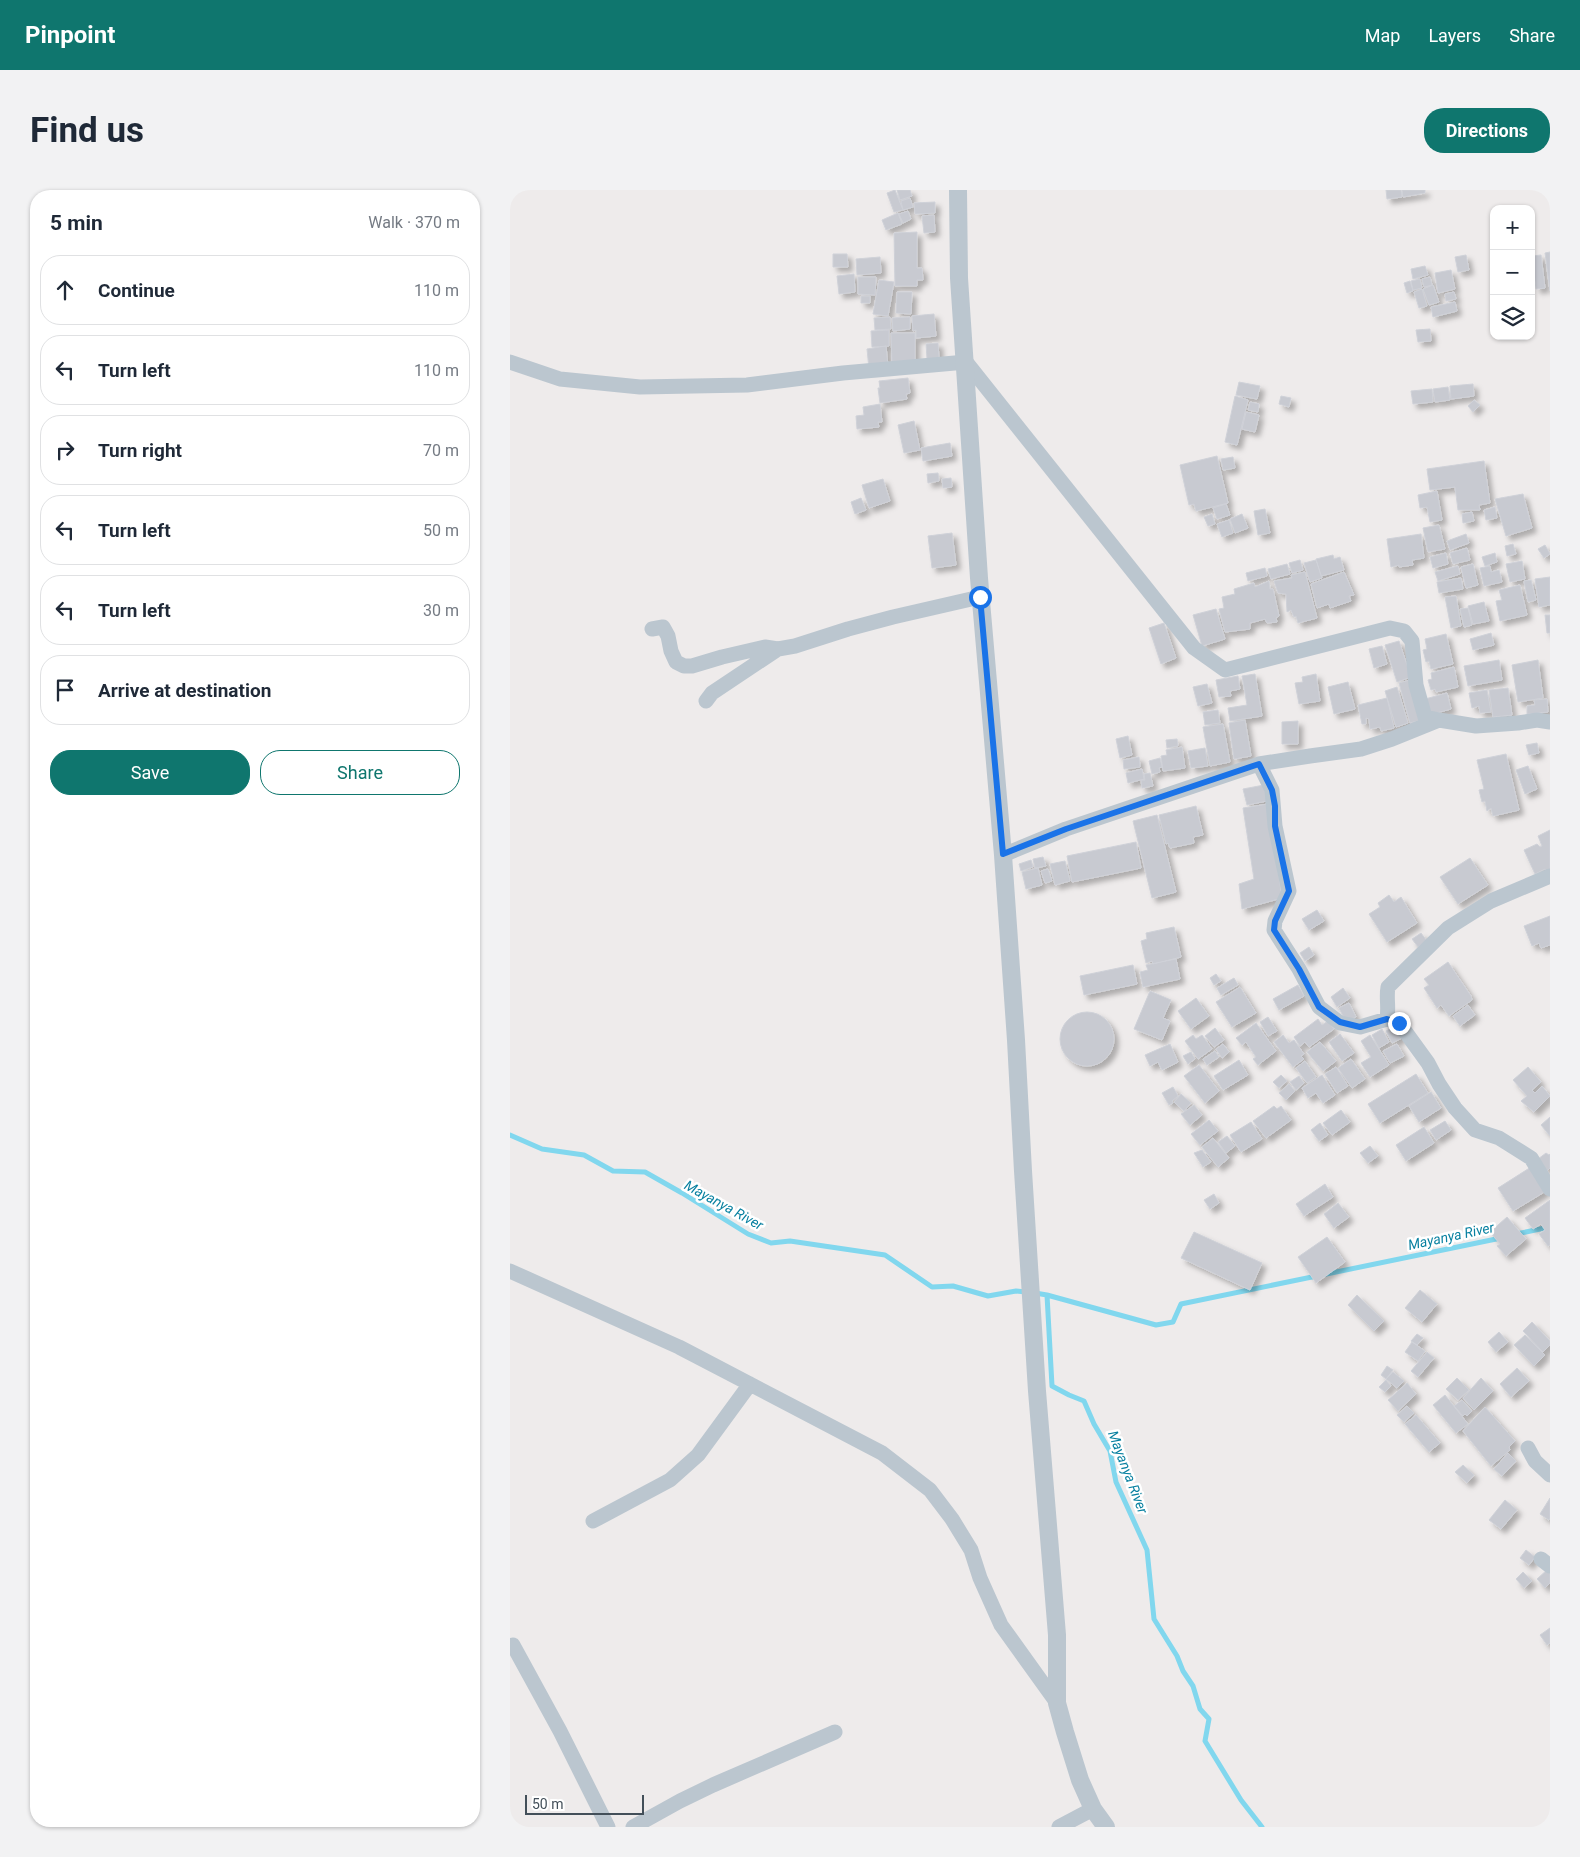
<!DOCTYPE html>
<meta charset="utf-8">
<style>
body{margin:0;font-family:Roboto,sans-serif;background:#f2f2f3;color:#1f2937}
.controls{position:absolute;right:15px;top:15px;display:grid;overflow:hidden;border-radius:10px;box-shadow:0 1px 4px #0004}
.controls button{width:45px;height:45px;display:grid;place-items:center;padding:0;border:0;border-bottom:1px solid #e0e1e3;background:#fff;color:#1f2937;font:25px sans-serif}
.scale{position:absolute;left:15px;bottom:12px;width:119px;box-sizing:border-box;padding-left:5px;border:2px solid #434f59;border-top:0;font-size:14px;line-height:18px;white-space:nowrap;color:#434f59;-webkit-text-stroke:4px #fff;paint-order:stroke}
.stop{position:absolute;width:15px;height:15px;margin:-11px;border:4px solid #1a73e8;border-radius:50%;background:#fff}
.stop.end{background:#1a73e8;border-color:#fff;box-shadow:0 1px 5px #0008}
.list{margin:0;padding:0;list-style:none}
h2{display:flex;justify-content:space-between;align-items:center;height:65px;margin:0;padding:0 20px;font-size:21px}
h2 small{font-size:16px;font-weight:400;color:#747a83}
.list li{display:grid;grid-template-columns:32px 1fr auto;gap:15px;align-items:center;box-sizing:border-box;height:70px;margin:0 10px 10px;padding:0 10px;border:1px solid #e0e1e3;border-radius:20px}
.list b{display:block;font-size:19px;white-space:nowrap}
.list em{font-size:16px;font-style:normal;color:#747a83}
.actions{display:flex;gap:10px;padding:15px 20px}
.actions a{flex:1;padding:11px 0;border:1px solid #0f766e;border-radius:20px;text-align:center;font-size:18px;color:#0f766e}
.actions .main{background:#0f766e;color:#fff}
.icon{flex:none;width:28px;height:28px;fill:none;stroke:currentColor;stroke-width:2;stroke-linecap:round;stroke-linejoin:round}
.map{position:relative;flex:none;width:1040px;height:1637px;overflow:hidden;border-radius:20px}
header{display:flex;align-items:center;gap:30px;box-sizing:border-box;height:70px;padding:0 25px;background:#0f766e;color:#fff}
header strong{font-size:24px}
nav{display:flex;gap:28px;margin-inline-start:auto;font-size:18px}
.intro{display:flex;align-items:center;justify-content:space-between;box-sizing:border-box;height:120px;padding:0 30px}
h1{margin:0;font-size:35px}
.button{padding:12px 22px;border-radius:20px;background:#0f766e;color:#fff;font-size:18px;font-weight:700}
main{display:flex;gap:30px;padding:0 30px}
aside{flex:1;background:#fff;border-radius:20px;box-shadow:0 1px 4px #0004}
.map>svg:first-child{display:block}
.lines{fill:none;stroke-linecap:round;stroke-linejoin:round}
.stream{stroke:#81d7ee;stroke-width:5}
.building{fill:#c8cad1;stroke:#cfd1d8;filter:url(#shadow)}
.minor{stroke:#bbc6cf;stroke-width:15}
.tertiary{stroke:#bbc6cf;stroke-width:18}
.route{stroke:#1a73e8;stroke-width:6}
.labels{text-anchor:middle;stroke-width:5;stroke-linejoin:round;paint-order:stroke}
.water-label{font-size:14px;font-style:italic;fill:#0880a0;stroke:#fff}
</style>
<header>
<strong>Pinpoint</strong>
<nav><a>Map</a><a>Layers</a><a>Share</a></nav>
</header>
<div class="intro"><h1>Find us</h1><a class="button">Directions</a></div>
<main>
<aside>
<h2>5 min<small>Walk · 370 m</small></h2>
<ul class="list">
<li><svg class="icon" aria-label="ahead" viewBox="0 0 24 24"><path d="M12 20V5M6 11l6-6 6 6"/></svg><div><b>Continue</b></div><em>110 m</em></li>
<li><svg class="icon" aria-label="left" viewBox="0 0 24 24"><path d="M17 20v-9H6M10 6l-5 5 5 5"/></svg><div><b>Turn left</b></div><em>110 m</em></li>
<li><svg class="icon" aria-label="right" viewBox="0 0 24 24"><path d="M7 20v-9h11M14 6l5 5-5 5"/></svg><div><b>Turn right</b></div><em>70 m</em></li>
<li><svg class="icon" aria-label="left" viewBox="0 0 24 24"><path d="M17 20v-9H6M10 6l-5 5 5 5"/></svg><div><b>Turn left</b></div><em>50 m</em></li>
<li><svg class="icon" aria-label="left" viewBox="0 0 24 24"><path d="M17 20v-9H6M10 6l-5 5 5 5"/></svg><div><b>Turn left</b></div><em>30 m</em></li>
<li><svg class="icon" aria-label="arrive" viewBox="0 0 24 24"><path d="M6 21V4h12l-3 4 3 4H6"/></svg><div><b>Arrive at destination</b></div></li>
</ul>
<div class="actions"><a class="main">Save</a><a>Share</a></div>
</aside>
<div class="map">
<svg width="1040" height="1637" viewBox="0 0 1040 1637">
<defs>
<filter id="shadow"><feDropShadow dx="4.5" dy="4.5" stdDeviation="2.5" flood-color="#0004"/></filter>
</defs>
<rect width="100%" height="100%" fill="#eeebeb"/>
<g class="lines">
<path class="stream" d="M0 945 32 959 74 965 103 981 135 982 172 1003 238 1044 261 1053 280 1051 375 1065 422 1097 443 1096 478 1106 506 1101 516 1102
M1006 1044 1040 1037
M525 1103 537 1105 646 1135 663 1132 671 1114 991 1048
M537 1105 542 1196 559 1205 574 1211 584 1234 600 1261 606 1292 637 1360 644 1429 667 1466 673 1481 683 1496 690 1519 699 1529 695 1551 731 1610 752 1637"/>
</g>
<path class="building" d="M385 0 393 20 384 22 377 3Z
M387 0H400L402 6 390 10Z
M876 0H891L892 7 877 9Z
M892 0H915V3L893 7Z
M400 8 403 17 393 20 391 11Z
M425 12V23L405 24 404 13Z
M398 21 401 29 393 33 389 24Z
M388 23 392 34 376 40 372 30Z
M424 25 425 42 414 43 412 26Z
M407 42V78H412L413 90H407V96H385L384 43Z
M1040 62V101L1035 63Z
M323 64H337L338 77H323Z
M956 65 959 80 948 82 945 67Z
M1031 65 1035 98 1026 99 1022 66Z
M370 67 371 83 347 85 346 69Z
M915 76 918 85 903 89 901 79Z
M941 80 945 99 928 103 925 83Z
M344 84 345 102 329 104 327 86Z
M348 87H366L365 105 348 104Z
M920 87 922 95 914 97 912 89Z
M910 89 912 98 903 100 901 91Z
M369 90 384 92 378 126 363 124Z
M900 91 903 101 897 103 894 93Z
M923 95 929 112 919 115 913 99Z
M912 99 917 116 909 118 904 102Z
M387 102H402L401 124 386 123Z
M944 102 946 109 936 111 935 104Z
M351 106H360V113H351Z
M945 112 947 121 923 127 921 117Z
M424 124 426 146 406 148V140L403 141 402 126Z
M380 127 381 139 365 140 364 128Z
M400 127V139L383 141 382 128Z
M920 139 921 151 908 152 906 140Z
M379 140V156L362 157 361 141Z
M381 143H405V174H382Z
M428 153 429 168 417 169 416 154Z
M376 156 378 176 359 179 357 159Z
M398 188 400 203 396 204 397 209 370 213 368 198H370L369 191Z
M729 192 750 196 747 209 726 205Z
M963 194 964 206 941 209 940 196Z
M938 197 940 210 925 212 923 199Z
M922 199 923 212 903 214 901 201Z
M725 206 738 210 727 255 715 252Z
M771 206 781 208 779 217 769 214Z
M964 210 970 215 963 222 958 216Z
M740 212 749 214 748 222 738 220Z
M370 214 372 232H368L369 237 347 239 346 226 354 225 353 217Z
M736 222 749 225 745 242 732 239Z
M404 231 410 260 394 263 388 235Z
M440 253 442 266 413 271 411 258Z
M707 266 718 313 686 321 684 314 679 315 670 275Z
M723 267 725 278 713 280 711 269Z
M974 271 980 313 969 315 970 320H948L945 297 920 300 917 279Z
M428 283 429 291 418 293 417 284Z
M441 288 442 297 433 298 432 289Z
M373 289 380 311 359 318 352 295Z
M927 301 932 330 920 332 917 317 910 318 908 305Z
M1013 304 1022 338 996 346 985 309Z
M351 308 356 320 345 324 341 312Z
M716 314 720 325 707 329 703 318Z
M985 317 987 328 976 330 974 320Z
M755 319 760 343 748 345 744 321Z
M962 322 964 331 953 333 952 324Z
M702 324 705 334 698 336 694 327Z
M732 324 738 338 725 343 720 329Z
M719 330 723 343 712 347 707 334Z
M929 335 935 359 918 362 913 338Z
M442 343 446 375 422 378 418 346Z
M911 344 914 368 902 370 903 375 889 377V375L881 377 877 349Z
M956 344 959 353 940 360 937 351Z
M1003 354 1006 364 997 366 995 356Z
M1035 355 1040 364 1034 368 1028 359Z
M957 358 960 370 943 374 940 363Z
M936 363 938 374 923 378 920 367Z
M985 363 987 372 975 376 972 367Z
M823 365 824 369 830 367 834 380 811 386 806 369Z
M790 370 793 380 782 383 779 373Z
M806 370 812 388 800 392 794 373Z
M1012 371 1015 389 1000 392 996 374Z
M777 374 780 384 761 389 758 379Z
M963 374 968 395 956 398 951 377Z
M948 376 950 384 928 391 925 382Z
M980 376 981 382 989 380 992 392 974 396 970 378Z
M755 378 757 386 738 391 736 383Z
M795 382 807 428 788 433 786 426 784 427 781 420 777 422 776 404 768 403 764 391 782 388 781 385Z
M834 382 844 405 839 406 841 411 820 418 819 414 807 418 801 394Z
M1040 387V415L1029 417 1025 389Z
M951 388 953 399 929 403 927 392Z
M1021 390 1026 410 1018 412 1014 391Z
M759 391 760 399H763L769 426 766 428 767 432 757 433 755 429 740 433V439L715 442 709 419 714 418 712 407 725 404 724 399 744 393 745 397Z
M1010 395 1017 425 990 431 986 411 992 410 989 400Z
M946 406 951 436 941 438 935 407Z
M974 412 979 431 963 434 958 416Z
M958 418 962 435 954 437 950 419Z
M706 419 715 449 692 456 683 425Z
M1035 425H1040V443H1037Z
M654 433 666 468 651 474 639 438Z
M981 443 984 455 963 460 960 449Z
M936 444 943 474 921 479 919 471 916 472 913 460 917 459 915 449Z
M889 451 901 487 887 492 875 455Z
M872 456 877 474 864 478 859 459Z
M989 470 992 490 958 496 954 476Z
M1028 470 1033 508 1008 512 1002 475Z
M944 477 948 497 926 502 925 499 921 500 918 490 922 489 921 483Z
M745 484 752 526 720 531 718 518 737 515 732 486Z
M806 484 810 511 789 514 785 493 793 492 792 487Z
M728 486 730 499 720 501 721 506 709 507 706 490Z
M900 490 911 530 900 533 889 493Z
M838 492 845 519 824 524 818 497Z
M697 494 702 513 688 516 683 497Z
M887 497 898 533 886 537 875 501Z
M998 498 1002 525 983 527 979 500Z
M977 500 981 522 970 523 969 516 962 518 959 503Z
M937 503 941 519 919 525 915 509Z
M877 508 884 538 871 541 870 537 860 539 859 529 856 528V534H852L848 515Z
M1037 509 1038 522 1017 524V516L1025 515 1024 510Z
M708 520 710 533 695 535 693 522Z
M735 530 741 566 724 569 719 533Z
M788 531V554H772V532Z
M713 534 720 572 700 576 693 537Z
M618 546 622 565 610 568 606 549Z
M667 549 668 556 657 558 656 550Z
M1027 553 1029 563 1019 565 1016 555Z
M672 557 675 578 653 581 651 566 657 565 656 560Z
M695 558 698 576 681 578 678 561Z
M996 564 1009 620 983 626 981 618 977 621 975 611 972 612 969 600 974 599 967 570Z
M629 567 630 577 614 579 613 570Z
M650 568 652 577 649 578 650 582 642 584 639 571Z
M1018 576 1027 599 1015 604 1006 580Z
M632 579 634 589 618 593 616 583Z
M640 583 643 596 632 598 631 590H635L634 584Z
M754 595 757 611 737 615 733 599Z
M758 614 772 708 732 719 729 694 744 689 733 618Z
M686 616 693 645 683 647 684 653 660 658 658 653 656 654 649 625Z
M647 625 666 702 642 708 623 631Z
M1040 640V683L1037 684 1035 679 1025 684 1014 660 1027 654 1030 657 1032 656 1028 646Z
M626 652 631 678 562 692 557 666Z
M533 667 536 676 525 678 523 669Z
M960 668 978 695 948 714 930 687Z
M521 670 523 677 511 681 509 674Z
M555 671 560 691 545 695 540 674Z
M528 678 532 695 516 699 512 682Z
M538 679 542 691 535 693 531 681Z
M879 705 884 712 891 707 907 733 877 752 859 724 870 717 868 713Z
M807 720 814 731 799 740 792 729Z
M1040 726V755L1031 758 1029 753 1022 756 1014 736Z
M664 737 671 767 643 774 642 771 636 773 631 751 637 749 636 743Z
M911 743 917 751 908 757 902 749Z
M799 757 804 765 795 771 790 763Z
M666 769 670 789 633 797 630 782 638 780 636 775Z
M938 772 961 806 962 810 939 826 931 815 927 818 914 798 919 795 914 789Z
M623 775 627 794 574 805 570 786Z
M706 784 711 791 704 795 700 788Z
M724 788 728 795 711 805 707 798Z
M788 795 794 806 769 820 763 809Z
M730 797 746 823 722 837 706 812Z
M833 798 840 808 827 817 821 807Z
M640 801 661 810 653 828 660 831 652 850 624 839Z
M686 808 699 826 681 839 668 821Z
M839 813 846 827 836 832 829 818Z
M958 815 965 825 950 836 943 826Z
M550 849a27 27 0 1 1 54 0a27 27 0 1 1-54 0Z
M758 827 767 841 758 846 750 832Z
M808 829 812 835 818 831 824 839 799 857 795 852 790 856 784 847Z
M746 833 766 861 748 875 743 869 746 867 736 852 732 855 726 848Z
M886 836 892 848 882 853 876 841Z
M705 838 714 850 704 857 695 846Z
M872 839 879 852 869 858 862 845Z
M830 844 844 863 832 871 819 852Z
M683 845 686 849 692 845 702 859 688 869 675 851Z
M773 845 779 853 784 850 794 864 791 866 794 869 783 877 764 852Z
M860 845 879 875 860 887 851 873 861 867 851 851Z
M810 852 826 871 813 881 797 862Z
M660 854 668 872 652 880 648 872 640 876 635 865Z
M713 854 719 862 712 868 706 859Z
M887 854 894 866 880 873 873 861Z
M705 861 709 867 697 875 693 869Z
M681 862 685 869 678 874 673 866Z
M841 869 855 889 842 898 828 878Z
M729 870 738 885 713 900 704 886Z
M795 871 806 887 797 893 786 878Z
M689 875 709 901 695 913 674 886Z
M826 877 838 896 827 903 815 884Z
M1018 877 1031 892 1022 900 1025 903 1032 896 1040 906 1024 922 1011 911 1017 906 1003 890Z
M906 884 918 903 870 933 858 914Z
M771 885 777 891 769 898 763 892Z
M812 885 825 905 813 913 806 903 798 908 792 898Z
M789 886 794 893 786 900 780 892Z
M779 894 785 901 776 910 769 903Z
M663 897 668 906 662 911 663 913 659 915 652 903Z
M921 902 931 918 909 932 899 916Z
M671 904 681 913 674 921 664 912Z
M684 915 692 925 680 935 671 924Z
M764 916 767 919 771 916 781 930 756 948 743 931Z
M831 920 840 932 822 945 813 933Z
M1040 927V946L1031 935Z
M699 930 708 941 690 955 681 944Z
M935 931 941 940 926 950 920 940Z
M741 932 752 949 731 962 720 945Z
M810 933 818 945 809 951 801 940Z
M914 937 924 953 896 971 886 955Z
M717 946 725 956 716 963 708 952Z
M703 948 719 968 708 977 692 957Z
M860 956 868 966 858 973 850 963Z
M692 960 701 972 693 977 684 963Z
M1036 963 1039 965 1040 964V978L1037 981 1028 969Z
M1021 977 1036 1001 1003 1021 988 998Z
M815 994 823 1007 794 1026 786 1014Z
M704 1004 709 1013 700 1019 694 1010Z
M1040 1010V1055L1038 1056 1029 1044 1035 1040 1031 1034 1023 1039 1015 1028Z
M828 1013 839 1027 824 1038 814 1024Z
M997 1027 1016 1049 996 1066 987 1056 990 1054 980 1042Z
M684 1042 752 1073 740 1100 671 1068Z
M817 1047 835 1072 806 1093 788 1067Z
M910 1100 927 1114 912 1132 895 1118Z
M847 1105 874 1131 864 1141 838 1115Z
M1022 1132 1040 1151V1155L1033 1162 1013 1141Z
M989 1142 998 1152 986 1162 978 1152Z
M907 1144 913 1148 907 1155 901 1151Z
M1015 1145 1035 1165 1024 1176 1004 1155Z
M902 1152 915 1161 908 1171 895 1162Z
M917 1162 924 1168 908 1187 901 1181Z
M877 1176 883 1180 876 1189 871 1185Z
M1007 1178 1019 1191 1001 1207 990 1194Z
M883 1182 894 1191 887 1198 876 1189Z
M947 1188 959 1200 948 1210 936 1199Z
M971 1188 983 1201 964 1220 953 1208Z
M876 1190 881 1196 875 1202 869 1197Z
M897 1193 906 1204 888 1221 878 1210Z
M935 1205 958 1234 946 1243 923 1215Z
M952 1210 962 1221 957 1226 955 1224 953 1226 944 1216Z
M897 1216 904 1223 894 1232 887 1225Z
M975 1217 1005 1251 999 1257 1000 1260 981 1276 953 1241Z
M906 1225 930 1253 919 1262 895 1234Z
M998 1263 1006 1271 992 1286 984 1279Z
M953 1275 964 1285 957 1293 945 1282Z
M1040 1308V1328L1039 1330 1030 1324Z
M995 1310 1007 1320 991 1339 979 1330Z
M1016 1360 1025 1367 1019 1375 1010 1368Z
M1038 1379 1040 1381V1393L1035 1398 1027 1389Z
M1013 1382 1022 1391 1014 1398 1006 1389Z
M1040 1438V1453L1037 1455 1030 1445Z"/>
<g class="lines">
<path class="minor" d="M0 172 50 189 130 197 237 195 333 183 456 172 684 458 715 480 880 438 894 441 902 451 906 495 915 527 929 530
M142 439 153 437 158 446 161 461 166 472 174 476H182L212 467 255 457 268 459
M196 511 202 503 268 459 285 456 338 439 383 427 470 407
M749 574 762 600 765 636 779 701 765 731 764 740 789 779 809 817 830 833 850 837 877 829 889 833 918 873 929 894 945 918 965 940 989 948 1021 968 1040 999
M493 665 556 639 749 574 800 566 851 559 882 549 929 530 966 536 1008 533 1027 530 1040 532
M877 829C879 816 876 808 878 797L938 738 981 711 1040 686
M0 1081 169 1157 372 1263 420 1300 442 1329 461 1360 470 1388 491 1435 547 1513
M1018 1258 1025 1271 1040 1285
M83 1331 160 1290 188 1265 240 1194
M1031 1369 1040 1376
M3 1455 50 1541 98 1637
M123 1637 170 1611 203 1595 325 1542
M549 1637 583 1619"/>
<path class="tertiary" d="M448 0 449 88 469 388 493 665 506 850 513 981 527 1201 547 1445V1513L555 1542 570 1590 583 1619 596 1637"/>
</g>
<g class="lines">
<path class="route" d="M470 407 493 664 556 639 749 574 762 600 765 616V636L779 701 765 731 764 740 789 779 809 817 830 832 850 837 877 829 889 833"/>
</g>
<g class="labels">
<g class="water-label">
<text transform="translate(214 1015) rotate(29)" y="5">Mayanya River</text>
<text transform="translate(941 1046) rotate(-12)" y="5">Mayanya River</text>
<text transform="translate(618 1282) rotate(69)" y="5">Mayanya River</text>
</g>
</g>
</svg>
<div class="controls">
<button>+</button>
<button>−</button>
<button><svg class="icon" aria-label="layers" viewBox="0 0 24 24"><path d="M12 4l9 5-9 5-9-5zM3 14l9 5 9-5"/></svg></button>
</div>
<div class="scale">50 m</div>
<div class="stop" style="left:470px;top:407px"></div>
<div class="stop end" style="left:889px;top:833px"></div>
</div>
</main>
